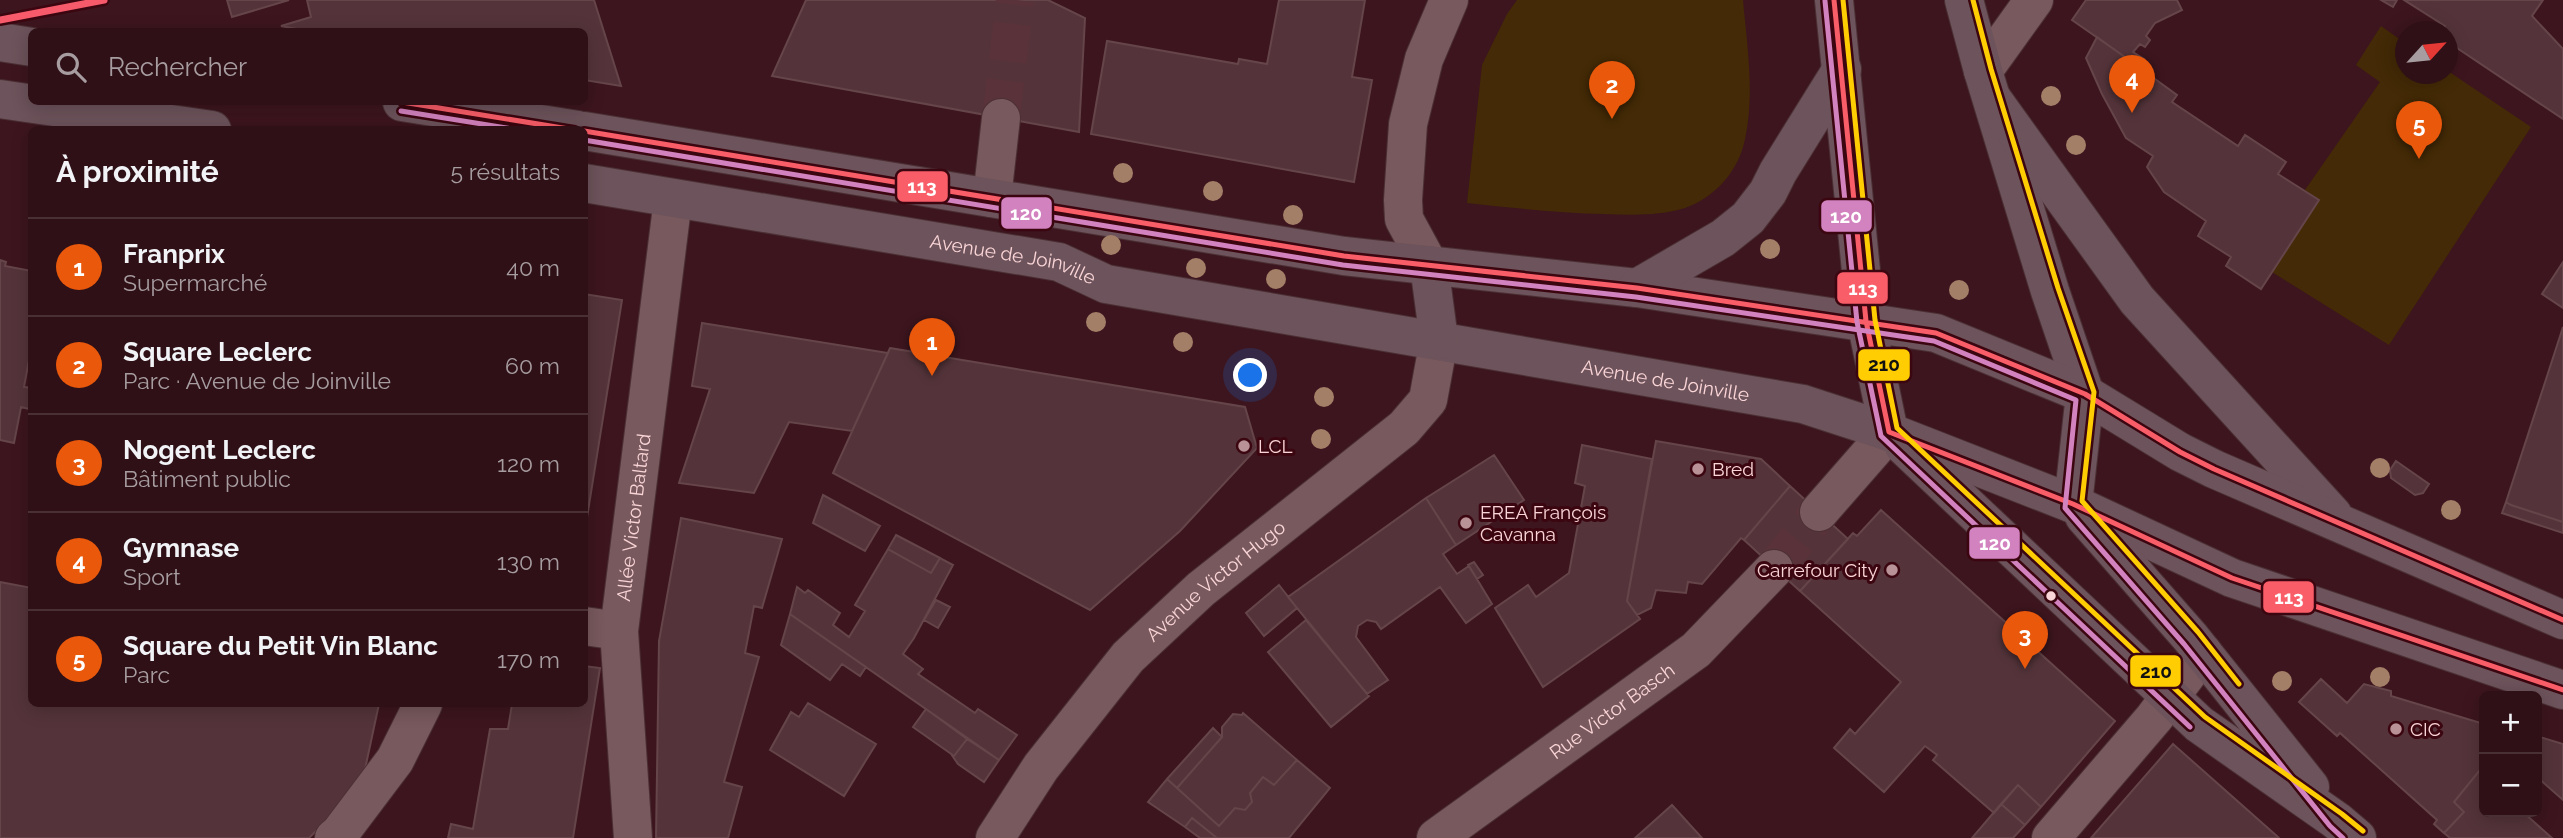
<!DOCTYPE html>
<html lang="fr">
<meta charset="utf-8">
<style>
body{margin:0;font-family:Raleway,sans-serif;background:#3a1e23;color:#f1f3f6}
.controls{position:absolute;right:21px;bottom:21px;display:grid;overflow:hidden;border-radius:10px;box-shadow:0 4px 18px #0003}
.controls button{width:63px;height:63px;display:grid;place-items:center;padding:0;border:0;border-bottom:2px solid #493035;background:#2e1016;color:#f1f3f6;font:35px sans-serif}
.compass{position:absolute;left:2395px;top:21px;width:63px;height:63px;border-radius:50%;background:#2e1016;box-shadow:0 4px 18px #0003;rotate:63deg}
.you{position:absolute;left:1251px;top:376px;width:24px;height:24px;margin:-18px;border:5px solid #fff;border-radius:50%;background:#1a73e8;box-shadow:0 0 0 10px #1a73e833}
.badge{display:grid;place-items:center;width:46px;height:46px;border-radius:50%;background:#ea580c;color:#fff;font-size:23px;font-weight:700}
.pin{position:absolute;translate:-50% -58px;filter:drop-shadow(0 2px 4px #0008)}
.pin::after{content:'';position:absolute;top:37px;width:24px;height:21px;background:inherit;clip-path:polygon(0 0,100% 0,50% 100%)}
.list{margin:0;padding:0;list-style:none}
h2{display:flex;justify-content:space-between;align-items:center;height:91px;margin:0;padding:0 28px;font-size:30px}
h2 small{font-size:23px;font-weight:400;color:#a79da1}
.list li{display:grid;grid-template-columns:46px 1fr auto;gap:21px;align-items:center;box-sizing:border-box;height:98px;padding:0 28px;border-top:2px solid #493035}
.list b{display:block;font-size:26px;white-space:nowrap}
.list p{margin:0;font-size:23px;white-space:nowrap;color:#a79da1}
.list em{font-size:23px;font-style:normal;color:#a79da1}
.icon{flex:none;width:38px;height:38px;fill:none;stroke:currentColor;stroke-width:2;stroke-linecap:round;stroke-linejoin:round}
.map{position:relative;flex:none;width:2563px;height:838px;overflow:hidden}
.search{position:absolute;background:#2e1016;box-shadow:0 4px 18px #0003;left:28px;top:28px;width:560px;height:77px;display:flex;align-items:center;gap:18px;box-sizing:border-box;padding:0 24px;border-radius:10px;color:#a79da1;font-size:26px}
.panel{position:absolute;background:#2e1016;box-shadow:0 4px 18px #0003;left:28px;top:126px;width:560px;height:581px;border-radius:10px}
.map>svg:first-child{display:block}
.green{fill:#442a06}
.building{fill:#54343a;stroke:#654549;stroke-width:2}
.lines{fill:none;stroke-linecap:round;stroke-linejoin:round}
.minor-tunnel{stroke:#59323a;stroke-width:38;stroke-dasharray:38 19;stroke-linecap:butt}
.minor-casing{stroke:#4b3035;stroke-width:40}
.major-casing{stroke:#4b3035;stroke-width:40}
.minor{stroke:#78595d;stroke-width:38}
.major{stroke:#6d535b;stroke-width:38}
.bus-1-casing{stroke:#3c0610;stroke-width:10}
.bus-2-casing{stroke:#3c0610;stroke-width:10}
.bus-3-casing{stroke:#3c0610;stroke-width:10}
.bus-1{stroke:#f95d68;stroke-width:5}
.bus-2{stroke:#d282be;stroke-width:5}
.bus-3{stroke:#ffcd02;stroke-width:5}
.rail-1-casing{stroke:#3c0610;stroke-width:12}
.rail-1{stroke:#f75b6b;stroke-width:7}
.tree{fill:#a47f68}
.poi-dot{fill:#b89296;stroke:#3c0610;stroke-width:2.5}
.bus-dot{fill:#fad5d7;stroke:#3c0610;stroke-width:2.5}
.labels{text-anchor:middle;stroke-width:6;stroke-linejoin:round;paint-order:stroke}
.street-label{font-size:19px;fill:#fad5d7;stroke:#3c0610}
.poi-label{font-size:19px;fill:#fad5d7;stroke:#3c0610;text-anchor:start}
.line-badge{stroke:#3c0610;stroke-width:2.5}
.badge-label{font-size:19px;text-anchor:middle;font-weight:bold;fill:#fff}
.pale-badge-label{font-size:19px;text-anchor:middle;font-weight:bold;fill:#111}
</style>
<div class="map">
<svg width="2563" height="838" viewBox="0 0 2563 838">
<rect width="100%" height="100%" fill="#3d151e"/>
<path class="green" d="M1517 0H1743C1747 46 1755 93 1745 139 1739 170 1716 197 1685 208 1659 216 1632 215 1605 214 1559 213 1513 208 1467 203L1482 65 1507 14Z
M2381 26 2405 43 2406 74H2448V71L2531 127 2389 345 2272 272 2319 200 2305 190 2380 82 2356 65Z"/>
<path class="building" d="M227 0H289L232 17Z
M307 0H594L621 86 584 80V32H312L281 26 311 17Z
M806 0H1048L1085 18 1079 132 772 76Z
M1279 0H1365L1352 77 1372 80 1354 182 1091 134 1107 41 1238 64 1239 59 1267 64Z
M2086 0H2177L2182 10 2155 23 2146 36 2150 40 2145 47 2140 44 2133 52 2144 59 2138 66 2072 20Z
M2381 0H2397L2393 7Z
M2404 0H2543L2532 16 2563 49V119L2448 42V32H2441L2445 26Z
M2097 37 2177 95 2172 102 2238 146 2245 135 2286 162 2278 174 2319 200 2261 289 2226 266 2231 257 2198 236 2206 221 2164 192 2147 167 2153 156 2126 138 2102 94 2086 58Z
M0 260 6 262 5 266 32 271V344L24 387 32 388V393L29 409 21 407 14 443 0 440Z
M2563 262V308L2542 294Z
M584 294 622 300 584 536Z
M702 323 888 353 852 431 789 422 754 493 679 483 710 389 692 386Z
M2563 327V522L2511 505 2506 502Z
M890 348 1245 407 1257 448 1180 531 1090 610 833 473Z
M1656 441 1761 459 1790 486 1744 540 1741 538 1702 584 1688 582 1686 593 1656 590 1651 608 1637 615 1627 601Z
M1582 445 1652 459 1627 601 1640 619 1543 687 1495 608 1528 585 1536 597 1569 573 1585 486 1575 483Z
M1494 455 1524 500 1456 545 1426 498Z
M2396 461 2429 484 2423 493 2415 495 2391 478 2390 470Z
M1790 486 1848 539 1800 591 1744 540Z
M823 495 880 526 865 551 813 523Z
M1426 498 1456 545 1443 554 1457 574 1469 566 1492 604 1466 623 1440 587 1381 629 1376 622 1367 620 1358 626 1356 637 1388 680 1367 694 1288 597Z
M2506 502 2511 505 2563 522V533L2502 513Z
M1881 510 2115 721 2041 807 2018 785 1994 813 1933 760 1937 755 1925 746 1884 792 1834 748 1850 729 1855 734 1901 682 1800 591 1853 533 1857 536Z
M681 518 782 539 762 608 754 606 745 653 759 657 724 782 742 787 728 838H656L659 641Z
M896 535 940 558 931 573 888 549Z
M888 549 931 573 940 558 953 565 914 638 903 654 923 669 918 674 975 713 978 709 1017 735 999 760 790 614 797 587 805 593 808 590 840 613 833 625 849 637 865 611 855 605Z
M1474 562 1483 575 1477 579 1468 565Z
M0 582 32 588V704H379L364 774 323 824 309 838H0Z
M1279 585 1297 608 1264 636 1246 613Z
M936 600 950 607 938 628 924 620Z
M790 614 866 667 860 676 842 664 830 680 781 645Z
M1306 620 1369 696 1331 727 1268 652Z
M584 666 600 668 573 838H448L451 824 473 829 490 729H508L512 704H584Z
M2321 679 2347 703 2364 684 2391 691V696L2484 724V765L2454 802 2464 812 2444 833 2434 824 2437 820 2340 733 2337 736 2299 702Z
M808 703 876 744 844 796 770 750 791 712 799 717Z
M926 709 967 739 954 756 913 727Z
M1243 713 1297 760 1274 785 1263 777 1250 793 1252 802 1245 810 1235 808 1219 826 1177 788 1222 737V727L1233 714 1242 715Z
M1213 728 1222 737 1177 788 1167 779Z
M2537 736 2563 744V800L2537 777Z
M967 739 999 760 984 782 958 764 951 754 954 756Z
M2173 744 2278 837 2279 838H2091Z
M1297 760 1330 788 1289 838H1217L1192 818 1185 827 1148 802 1167 779 1219 826 1235 808 1245 810 1252 802 1250 793 1263 777 1274 785Z
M2484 765V812H2523L2552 838H2450L2444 833 2464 812 2454 802Z
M2018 785 2041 807 2025 825 2001 804Z
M2001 804 2025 825 2013 838H1972Z
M1672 805 1702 838H1635Z
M1192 818 1217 838H1200L1185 827Z"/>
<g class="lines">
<path class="minor-tunnel" d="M1001 118 1015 0
M1774 569 1819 512"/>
<g class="minor-casing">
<g id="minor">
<path d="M1983 71 2034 0"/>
<path d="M992 198 1001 118"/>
<path d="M1429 265 1404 219 1403 200 1408 124 1424 59 1449 0"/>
<path d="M1819 512 1889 432"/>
<path d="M584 626 619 631"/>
<path d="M334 838 340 833 395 760 423 704"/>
<path id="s1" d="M633 838 619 631 673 199"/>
<path id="s2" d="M995 838 1041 767 1128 657 1201 589 1404 428 1428 400 1439 340"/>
<path id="s3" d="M1436 838 1696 650 1774 569"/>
<path d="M2051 838 2154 718 2203 653"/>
</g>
</g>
<g class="major-casing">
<g id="major">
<path d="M1834 0 1866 321 1889 432"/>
<path d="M1964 0 1983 71 2050 291 2085 394 2073 504"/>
<path d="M0 42 32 47"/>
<path d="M0 99 212 130"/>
<path d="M1993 100 2137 300 2333 515"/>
<path d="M402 102 578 130"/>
<path d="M584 131 1344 256 1637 288 1936 333 2085 394 2180 452 2214 469 2563 620"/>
<path id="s4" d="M584 183 1059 262 1106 284 1803 404 1889 432 2073 504 2232 578 2563 690"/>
<path d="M1429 265 1439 340"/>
<path d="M1637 288 1723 238 1748 218 1768 192 1778 172 1842 69"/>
<path d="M1904 446 2199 724 2337 821 2357 838"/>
<path d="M2084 516 2191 638 2310 787"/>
</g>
</g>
<use href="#minor" class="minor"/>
<use href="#major" class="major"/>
<g class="bus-1-casing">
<path id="bus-1" d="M1834 0 1866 321 1889 432 2073 504 2232 578 2563 690
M402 102 575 130
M584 131 1344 256 1637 288 1936 333 2085 394 2180 452 2214 469 2563 620"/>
</g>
<g class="bus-2-casing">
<path id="bus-2" d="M1825 1 1857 322 1881 436 2190 727
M401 111 519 130
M584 140 1343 265 1636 297 1934 341 2076 400 2065 508 2184 644 2330 826 2343 838"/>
</g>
<g class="bus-3-casing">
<path id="bus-3" d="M1843 0 1875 320 1897 428 2205 717 2342 814 2363 831
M1973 0 1991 69 2058 288 2094 392 2082 501 2198 632 2239 684"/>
</g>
<use href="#bus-1" class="bus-1"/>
<use href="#bus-2" class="bus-2"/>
<use href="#bus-3" class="bus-3"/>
<g class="rail-1-casing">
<path id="rail-1" d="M0 20 104 0"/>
</g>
<use href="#rail-1" class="rail-1"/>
</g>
<g class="tree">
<circle cx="2051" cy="96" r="10"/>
<circle cx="2076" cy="145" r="10"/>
<circle cx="1123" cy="173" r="10"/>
<circle cx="1213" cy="191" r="10"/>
<circle cx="1293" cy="215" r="10"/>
<circle cx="1111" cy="245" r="10"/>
<circle cx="1770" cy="249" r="10"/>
<circle cx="1196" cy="268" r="10"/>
<circle cx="1276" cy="279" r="10"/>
<circle cx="1959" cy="290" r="10"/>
<circle cx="1096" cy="322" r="10"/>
<circle cx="1183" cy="342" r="10"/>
<circle cx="1324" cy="397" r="10"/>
<circle cx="1321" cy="439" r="10"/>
<circle cx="2380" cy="468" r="10"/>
<circle cx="2451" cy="510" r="10"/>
<circle cx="2380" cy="677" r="10"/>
<circle cx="2282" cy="681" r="10"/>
</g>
<g class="poi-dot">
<circle cx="1244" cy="446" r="7"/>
<circle cx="1698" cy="469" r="7"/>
<circle cx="1466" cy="523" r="7"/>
<circle cx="1892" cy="570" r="7"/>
<circle cx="2396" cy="729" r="7"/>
</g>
<circle class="bus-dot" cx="2051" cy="596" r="6"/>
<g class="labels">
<g class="street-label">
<text dy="7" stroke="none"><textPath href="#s4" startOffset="436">Avenue de Joinville</textPath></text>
<text dy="7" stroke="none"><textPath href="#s4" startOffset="1101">Avenue de Joinville</textPath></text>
<text dy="7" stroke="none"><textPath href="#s1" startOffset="322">Allée Victor Baltard</textPath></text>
<text dy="7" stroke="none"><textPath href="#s2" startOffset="341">Avenue Victor Hugo</textPath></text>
<text dy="7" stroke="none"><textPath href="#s3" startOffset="217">Rue Victor Basch</textPath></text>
</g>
<g class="poi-label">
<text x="1258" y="453">LCL</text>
<text x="1712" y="476">Bred</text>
<text x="1480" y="519">EREA François<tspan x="1480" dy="22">Cavanna</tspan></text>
<text x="1878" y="577" text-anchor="end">Carrefour City</text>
<text x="2410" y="736">CIC</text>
</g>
</g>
<g class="line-badge">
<rect x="896" y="170" width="53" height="33" rx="7" fill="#f95d68"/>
<rect x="1000" y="196" width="53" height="34" rx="7" fill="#d282be"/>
<rect x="1820" y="199" width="53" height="34" rx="7" fill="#d282be"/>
<rect x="1836" y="271" width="53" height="34" rx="7" fill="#f95d68"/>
<rect x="1857" y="348" width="54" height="34" rx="7" fill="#ffcd02"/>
<rect x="1968" y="526" width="53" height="34" rx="7" fill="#d282be"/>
<rect x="2262" y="580" width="53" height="34" rx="7" fill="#f95d68"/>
<rect x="2129" y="654" width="53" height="34" rx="7" fill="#ffcd02"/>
</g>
<g class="badge-label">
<text x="922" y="193">113</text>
<text x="1026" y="220">120</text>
<text x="1846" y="223">120</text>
<text x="1863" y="295">113</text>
<text x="1995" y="550">120</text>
<text x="2289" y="604">113</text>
</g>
<g class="pale-badge-label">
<text x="1884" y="371">210</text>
<text x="2156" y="678">210</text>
</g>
</svg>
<div class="controls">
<button>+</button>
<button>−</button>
</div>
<svg class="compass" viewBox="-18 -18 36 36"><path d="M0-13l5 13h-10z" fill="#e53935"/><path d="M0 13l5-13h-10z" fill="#a79da1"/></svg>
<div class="you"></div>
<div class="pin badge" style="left:932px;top:376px">1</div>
<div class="pin badge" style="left:1612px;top:119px">2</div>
<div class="pin badge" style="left:2025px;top:669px">3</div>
<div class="pin badge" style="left:2132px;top:113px">4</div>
<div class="pin badge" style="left:2419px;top:159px">5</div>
<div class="search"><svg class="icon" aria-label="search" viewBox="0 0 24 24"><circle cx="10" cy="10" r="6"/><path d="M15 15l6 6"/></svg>Rechercher</div>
<section class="panel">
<h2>À proximité<small>5 résultats</small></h2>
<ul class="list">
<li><span class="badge">1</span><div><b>Franprix</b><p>Supermarché</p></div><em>40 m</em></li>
<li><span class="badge">2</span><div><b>Square Leclerc</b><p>Parc · Avenue de Joinville</p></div><em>60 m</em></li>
<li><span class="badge">3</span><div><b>Nogent Leclerc</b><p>Bâtiment public</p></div><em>120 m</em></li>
<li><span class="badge">4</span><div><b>Gymnase</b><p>Sport</p></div><em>130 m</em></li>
<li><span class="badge">5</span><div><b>Square du Petit Vin Blanc</b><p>Parc</p></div><em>170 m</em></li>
</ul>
</section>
</div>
